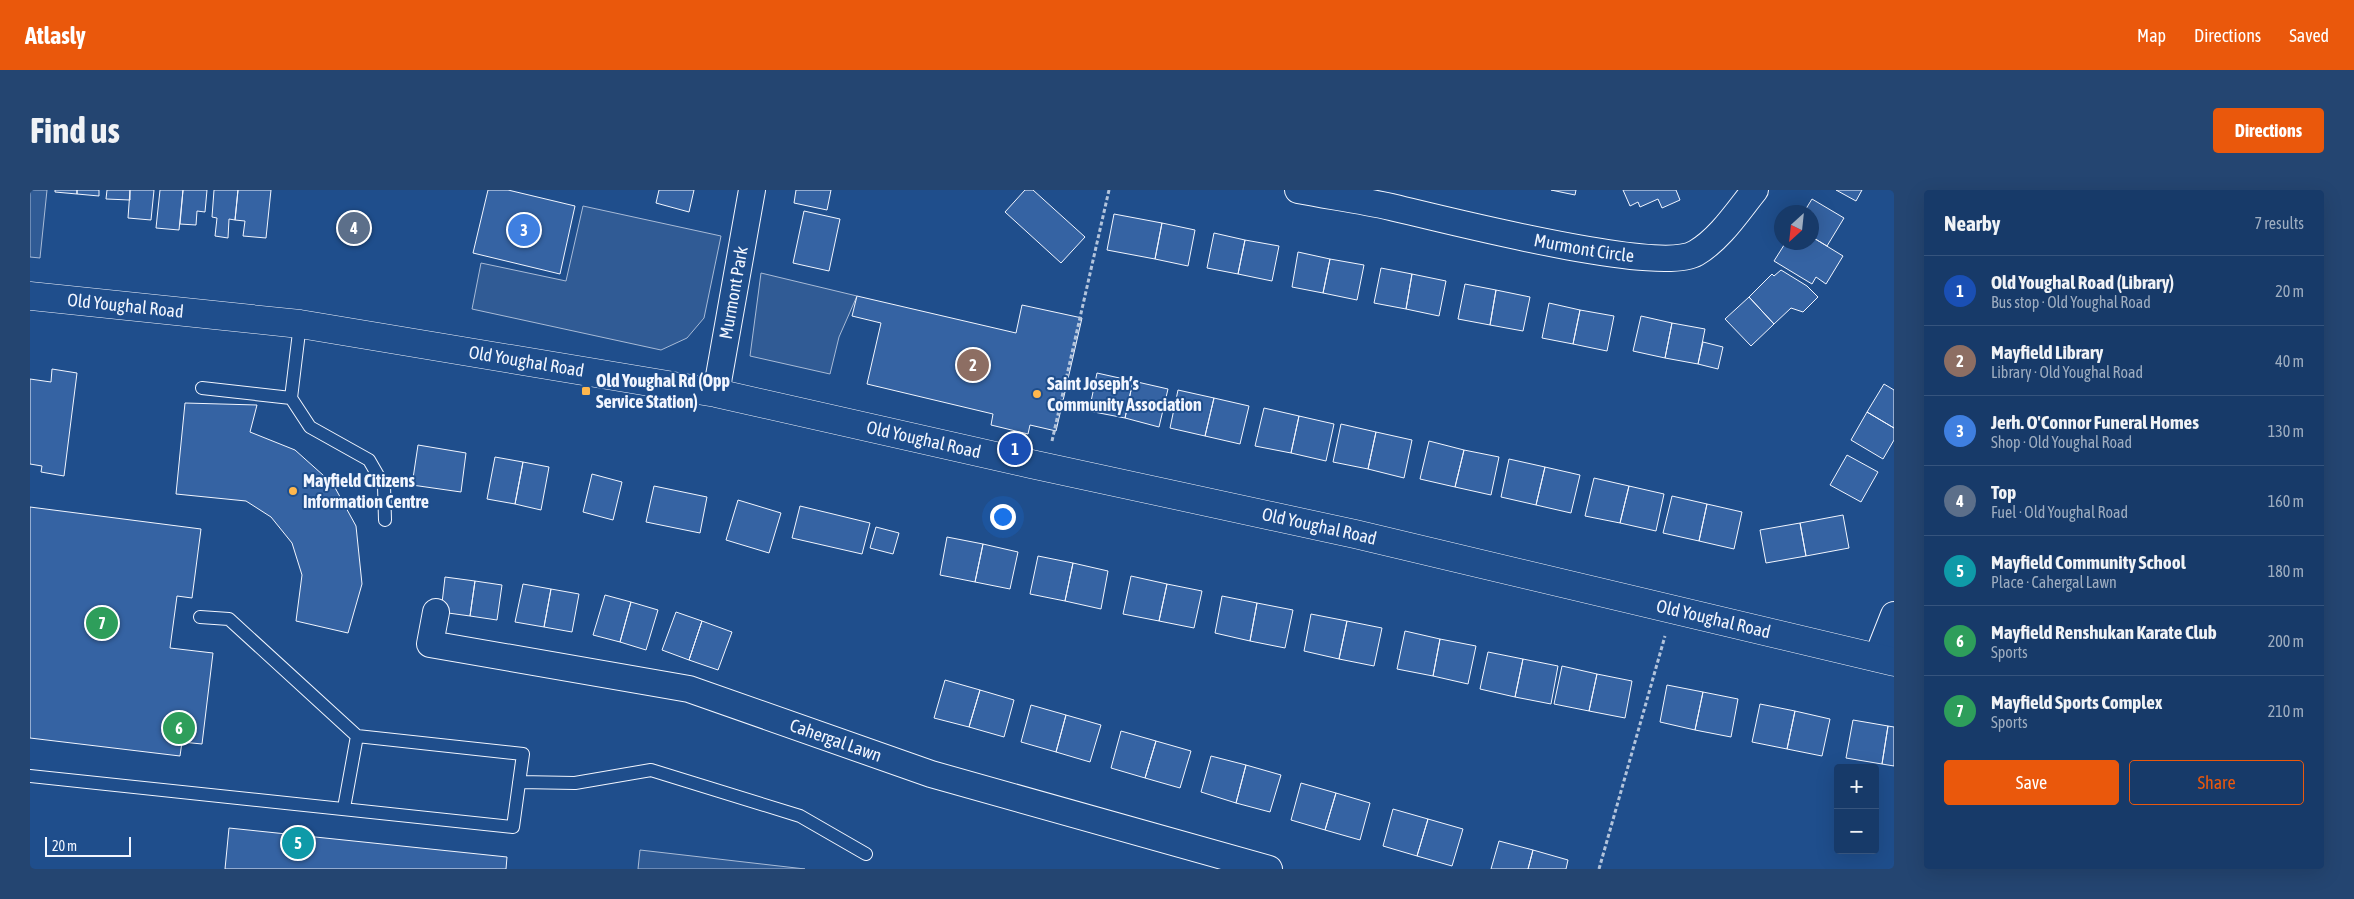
<!DOCTYPE html>
<meta charset="utf-8">
<style>
body{margin:0;font-family:"Asap Condensed",sans-serif;background:#244571;color:#f1f3f6}
.controls{position:absolute;right:15px;bottom:15px;display:grid;overflow:hidden;border-radius:5px;box-shadow:0 5px 20px #0002}
.controls button{width:45px;height:45px;display:grid;place-items:center;padding:0;border:0;border-bottom:1px solid #36547d;background:#173a69;color:#f1f3f6;font:25px sans-serif}
.compass{position:absolute;left:1744px;top:15px;width:45px;height:45px;border-radius:50%;background:#173a69;box-shadow:0 5px 20px #0002;rotate:207deg}
.scale{position:absolute;left:15px;bottom:12px;width:86px;box-sizing:border-box;padding-left:5px;border:2px solid #f2f6ff;border-top:0;font-size:14px;line-height:18px;white-space:nowrap;color:#f2f6ff;-webkit-text-stroke:4px #1f4e8c;paint-order:stroke}
.you{position:absolute;left:972px;top:326px;width:18px;height:18px;margin:-12px;border:4px solid #fff;border-radius:50%;background:#1a73e8;box-shadow:0 0 0 8px #1a73e833}
.badge{display:grid;place-items:center;width:32px;height:32px;border-radius:50%;background:#ea580c;color:#fff;font-size:16px;font-weight:700}
.pin{position:absolute;translate:-50% -50%;border:2px solid #fff;box-shadow:0 1px 5px #0006}
.list{margin:0;padding:0;list-style:none}
h2{display:flex;justify-content:space-between;align-items:center;height:65px;margin:0;padding:0 20px;font-size:21px}
h2 small{font-size:16px;font-weight:400;color:#9eadc0}
.list li{display:grid;grid-template-columns:32px 1fr auto;gap:15px;align-items:center;box-sizing:border-box;height:70px;padding:0 20px;border-top:1px solid #36547d}
.list b{display:block;font-size:19px;white-space:nowrap}
.list p{margin:0;font-size:16px;white-space:nowrap;color:#9eadc0}
.list em{font-size:16px;font-style:normal;color:#9eadc0}
.actions{display:flex;gap:10px;padding:15px 20px}
.actions a{flex:1;padding:11px 0;border:1px solid #ea580c;border-radius:5px;text-align:center;font-size:18px;color:#ea580c}
.actions .main{background:#ea580c;color:#fff}
.map{position:relative;flex:none;width:1864px;height:679px;overflow:hidden;border-radius:5px}
header{display:flex;align-items:center;gap:30px;box-sizing:border-box;height:70px;padding:0 25px;background:#ea580c;color:#fff}
header strong{font-size:24px}
nav{display:flex;gap:28px;margin-inline-start:auto;font-size:18px}
.intro{display:flex;align-items:center;justify-content:space-between;box-sizing:border-box;height:120px;padding:0 30px}
h1{margin:0;font-size:35px}
.button{padding:12px 22px;border-radius:5px;background:#ea580c;color:#fff;font-size:18px;font-weight:700}
main{display:flex;gap:30px;padding:0 30px}
aside{flex:1;background:#173a69;border-radius:5px;box-shadow:0 5px 20px #0002}
.map>svg:first-child{display:block}
.built{fill:#305b95;stroke:#a8bbd7}
.building{fill:#3563a3;stroke:#f2f6ff}
.lines{fill:none;stroke-linecap:round;stroke-linejoin:round}
.service-casing{stroke:#f2f6ff;stroke-width:14}
.minor-casing{stroke:#f2f6ff;stroke-width:28}
.tertiary-casing{stroke:#f2f6ff;stroke-width:29}
.path{stroke:#b3c4dc;stroke-width:3;stroke-dasharray:4 2.5;stroke-linecap:butt}
.service{stroke:#1f4e8c;stroke-width:12}
.minor{stroke:#1f4e8c;stroke-width:26}
.tertiary{stroke:#1f4e8c;stroke-width:28}
.poi-dot{fill:#ffb74d;stroke:#1f4e8c;stroke-width:2}
.labels{text-anchor:middle;stroke-width:4;stroke-linejoin:round;paint-order:stroke}
.street-label{font-size:18px;fill:#f2f6ff;stroke:#1f4e8c}
.poi-label{font-size:18px;font-weight:bold;fill:#f2f6ff;stroke:#1f4e8c;text-anchor:start}
</style>
<header>
<strong>Atlasly</strong>
<nav><a>Map</a><a>Directions</a><a>Saved</a></nav>
</header>
<div class="intro"><h1>Find us</h1><a class="button">Directions</a></div>
<main>
<div class="map">
<svg width="1864" height="679" viewBox="0 0 1864 679">
<rect width="100%" height="100%" fill="#1f4e8c"/>
<path class="built" d="M0 0H17L10 68 0 67Z
M553 16 691 46 674 128 657 148 631 160 442 119 451 73 536 91Z
M731 83 827 106 809 147 800 184 720 166Z
M610 660 775 679H608Z"/>
<path class="building" d="M25 0H47V4L25 2Z
M47 0H69V6L47 4Z
M77 0H100V10L76 9Z
M100 0H124L121 30 98 28Z
M130 0H153L149 40 126 38Z
M153 0H177L175 22 167 21 166 35 150 34Z
M184 0H208L205 30 199 29 198 48 185 46 187 28 182 27Z
M208 0H241L236 48 213 46 215 31 205 30Z
M458 0H478L545 16 530 84 443 63Z
M629 0H664L659 22 626 13Z
M766 0H801L797 20 764 13Z
M995 0H1003L1055 47 1031 73 975 22Z
M1521 0H1546L1545 5Z
M1593 0H1646L1650 10 1632 18 1628 9 1610 17 1608 12 1600 16Z
M1806 0H1832L1826 11Z
M1782 9 1814 28 1797 56 1782 47V22H1774Z
M774 21 810 29 799 81 763 73Z
M1084 24 1132 33 1125 69 1077 60Z
M1132 33 1165 40 1158 76 1125 69Z
M1184 43 1215 50 1208 84 1177 78Z
M1782 47 1813 66 1796 94 1786 87 1782 94 1744 71 1756 52H1782Z
M1215 50 1249 56 1242 91 1208 84Z
M1268 62 1300 69 1293 103 1262 97Z
M1300 69 1334 75 1327 110 1293 103Z
M1351 78 1382 84 1376 119 1344 113Z
M1751 80 1777 96 1788 107 1773 122 1761 118 1744 134 1719 107 1742 84 1744 86Z
M1382 84 1416 91 1409 126 1376 119Z
M1435 94 1466 100 1460 135 1428 129Z
M1466 100 1500 107 1493 141 1460 135Z
M827 106 986 143 992 115 1052 128 1026 241 1000 235 998 244 961 235 963 224 837 194 851 133 822 126Z
M1719 107 1744 134 1721 156 1695 129Z
M1519 113 1550 120 1543 154 1512 148Z
M1550 120 1584 126 1577 161 1543 154Z
M1611 126 1642 133 1635 168 1603 161Z
M1642 133 1675 139 1668 174 1635 168Z
M1673 152 1693 157 1688 179 1668 174Z
M22 179 47 183 34 286 11 282 12 276 0 274V189L21 192Z
M1067 183 1103 191 1095 228 1059 221Z
M1103 191 1138 199 1129 237 1095 228Z
M1854 194 1864 200V238L1837 222Z
M1148 200 1184 208 1175 246 1140 238Z
M1184 208 1219 216 1210 254 1175 246Z
M155 213 227 215 220 242 265 260 303 294 326 336 332 394 318 443 266 431 272 385 262 353 241 327 216 311 146 304Z
M1234 218 1269 226 1261 263 1225 256Z
M1837 222 1864 238V250L1853 269 1821 250Z
M1269 226 1304 234 1296 271 1261 263Z
M1311 234 1346 242 1338 279 1303 272Z
M1346 242 1382 250 1374 288 1338 279Z
M1399 251 1434 260 1425 297 1390 289Z
M388 255 436 263 431 302 382 295Z
M1434 260 1469 267 1461 305 1425 297Z
M1817 265 1848 282 1831 312 1800 295Z
M465 267 493 272 485 314 457 309Z
M1479 269 1515 277 1506 315 1471 307Z
M493 272 519 277 511 320 485 314Z
M1515 277 1550 285 1541 323 1506 315Z
M562 284 592 292 583 330 553 322Z
M1564 288 1599 296 1590 333 1555 326Z
M624 296 677 307 670 343 616 332Z
M1599 296 1634 304 1626 341 1590 333Z
M1642 306 1677 314 1669 351 1633 343Z
M708 310 751 323 739 363 696 350Z
M1677 314 1712 322 1704 359 1669 351Z
M770 316 840 333 832 364 762 348Z
M0 317 171 339 162 408 147 406 140 458 183 463 172 554 152 552 150 566 0 548Z
M1813 325 1819 358 1776 366 1770 333Z
M1770 333 1776 366 1736 373 1730 340Z
M846 337 869 343 863 364 840 358Z
M917 347 953 354 945 392 910 385Z
M953 354 988 362 980 399 945 392Z
M1008 366 1043 373 1035 411 1000 404Z
M1043 373 1078 381 1071 419 1035 411Z
M1101 386 1137 394 1129 431 1093 424Z
M415 387 445 391 440 426 411 422Z
M445 391 472 395 467 430 440 426Z
M493 394 521 399 514 437 485 432Z
M1137 394 1172 401 1164 438 1129 431Z
M521 399 549 404 542 442 514 437Z
M575 405 601 412 590 452 563 445Z
M1192 406 1227 413 1220 451 1185 443Z
M601 412 628 420 616 460 590 452Z
M1227 413 1263 420 1255 458 1220 451Z
M646 422 672 431 659 470 632 460Z
M1281 424 1317 431 1309 469 1274 461Z
M672 431 702 442 688 480 659 470Z
M1317 431 1352 438 1344 476 1309 469Z
M1375 441 1410 449 1403 486 1367 479Z
M1410 449 1446 456 1438 494 1403 486Z
M1458 462 1493 469 1485 507 1450 499Z
M1493 469 1528 476 1521 514 1485 507Z
M1532 476 1567 484 1559 521 1524 514Z
M1567 484 1602 491 1595 528 1559 521Z
M915 490 950 500 939 537 904 528Z
M1637 495 1673 502 1665 540 1630 532Z
M950 500 984 510 974 547 939 537Z
M1673 502 1708 509 1701 547 1665 540Z
M1730 514 1765 521 1757 559 1722 552Z
M1001 515 1036 525 1026 562 991 552Z
M1765 521 1800 529 1792 566 1757 559Z
M1036 525 1071 535 1060 572 1026 562Z
M1823 530 1858 536 1852 574 1816 568Z
M1858 536 1864 537V576L1852 574Z
M1091 541 1126 551 1115 588 1081 578Z
M1126 551 1161 561 1150 598 1115 588Z
M1181 566 1216 575 1206 613 1171 602Z
M1216 575 1251 585 1240 622 1206 613Z
M1271 593 1306 603 1295 640 1261 630Z
M1306 603 1340 613 1330 650 1295 640Z
M1363 619 1398 629 1387 666 1353 656Z
M1398 629 1433 639 1422 676 1387 666Z
M199 638 477 667 476 679H195Z
M1469 651 1503 660 1498 679H1461Z
M1503 660 1538 670 1536 679H1498Z"/>
<g class="lines">
<g class="service-casing">
<path id="service" d="M270 134 261 208 280 237 339 270 354 296 355 330
M172 198 261 208
M170 427 199 429 327 546
M0 586 483 637 493 564 327 546 314 618
M489 592 545 593 621 580 770 626 836 664"/>
</g>
<g class="minor-casing">
<g id="minor">
<path id="s1" d="M1268 0C1299 6 1330 10 1361 17 1412 29 1629 85 1666 63 1690 49 1708 21 1725 0"/>
<path id="s2" d="M686 203 722 0"/>
<path id="s3" d="M406 422 400 454 659 499 901 584 1239 679"/>
<path d="M1847 468 1864 425"/>
</g>
</g>
<g class="tertiary-casing">
<g id="tertiary">
<path id="s4" d="M0 106 270 134 686 203 1001 274 1325 344 1864 472"/>
</g>
</g>
<path class="path" d="M1022 251 1079 0
M1569 679 1635 446"/>
<use href="#service" class="service"/>
<use href="#minor" class="minor"/>
<use href="#tertiary" class="tertiary"/>
</g>
<g class="poi-dot">
<rect x="551" y="196" width="10" height="10" rx="2.5"/>
<circle cx="1007" cy="204" r="5"/>
<circle cx="263" cy="301" r="5"/>
</g>
<g class="labels">
<g class="street-label">
<text dy="6" stroke="none"><textPath href="#s1" startOffset="292">Murmont Circle</textPath></text>
<text dy="6" stroke="none"><textPath href="#s2" startOffset="102">Murmont Park</textPath></text>
<text dy="6" stroke="none"><textPath href="#s4" startOffset="96">Old Youghal Road</textPath></text>
<text dy="6" stroke="none"><textPath href="#s4" startOffset="501">Old Youghal Road</textPath></text>
<text dy="6" stroke="none"><textPath href="#s4" startOffset="906">Old Youghal Road</textPath></text>
<text dy="6" stroke="none"><textPath href="#s4" startOffset="1311">Old Youghal Road</textPath></text>
<text dy="6" stroke="none"><textPath href="#s4" startOffset="1716">Old Youghal Road</textPath></text>
<text dy="6" stroke="none"><textPath href="#s3" startOffset="451">Cahergal Lawn</textPath></text>
</g>
<g class="poi-label">
<text x="566" y="197">Old Youghal Rd (Opp<tspan x="566" dy="21">Service Station)</tspan></text>
<text x="1017" y="200">Saint Joseph’s<tspan x="1017" dy="21">Community Association</tspan></text>
<text x="273" y="297">Mayfield Citizens<tspan x="273" dy="21">Information Centre</tspan></text>
</g>
</g>
</svg>
<div class="controls">
<button>+</button>
<button>−</button>
</div>
<svg class="compass" viewBox="-18 -18 36 36"><path d="M0-13l5 13h-10z" fill="#e53935"/><path d="M0 13l5-13h-10z" fill="#9eadc0"/></svg>
<div class="scale">20 m</div>
<div class="you"></div>
<div class="pin badge" style="left:985px;top:259px;background:#1a4fb4">1</div>
<div class="pin badge" style="left:943px;top:175px;background:#8d6e63">2</div>
<div class="pin badge" style="left:494px;top:40px;background:#3f7fe0">3</div>
<div class="pin badge" style="left:324px;top:38px;background:#5c6f8a">4</div>
<div class="pin badge" style="left:268px;top:653px;background:#0f9aa8">5</div>
<div class="pin badge" style="left:149px;top:538px;background:#2e9e5b">6</div>
<div class="pin badge" style="left:72px;top:433px;background:#2e9e5b">7</div>
</div>
<aside>
<h2>Nearby<small>7 results</small></h2>
<ul class="list">
<li><span class="badge" style="background:#1a4fb4">1</span><div><b>Old Youghal Road (Library)</b><p>Bus stop · Old Youghal Road</p></div><em>20 m</em></li>
<li><span class="badge" style="background:#8d6e63">2</span><div><b>Mayfield Library</b><p>Library · Old Youghal Road</p></div><em>40 m</em></li>
<li><span class="badge" style="background:#3f7fe0">3</span><div><b>Jerh. O'Connor Funeral Homes</b><p>Shop · Old Youghal Road</p></div><em>130 m</em></li>
<li><span class="badge" style="background:#5c6f8a">4</span><div><b>Top</b><p>Fuel · Old Youghal Road</p></div><em>160 m</em></li>
<li><span class="badge" style="background:#0f9aa8">5</span><div><b>Mayfield Community School</b><p>Place · Cahergal Lawn</p></div><em>180 m</em></li>
<li><span class="badge" style="background:#2e9e5b">6</span><div><b>Mayfield Renshukan Karate Club</b><p>Sports</p></div><em>200 m</em></li>
<li><span class="badge" style="background:#2e9e5b">7</span><div><b>Mayfield Sports Complex</b><p>Sports</p></div><em>210 m</em></li>
</ul>
<div class="actions"><a class="main">Save</a><a>Share</a></div>
</aside>
</main>
